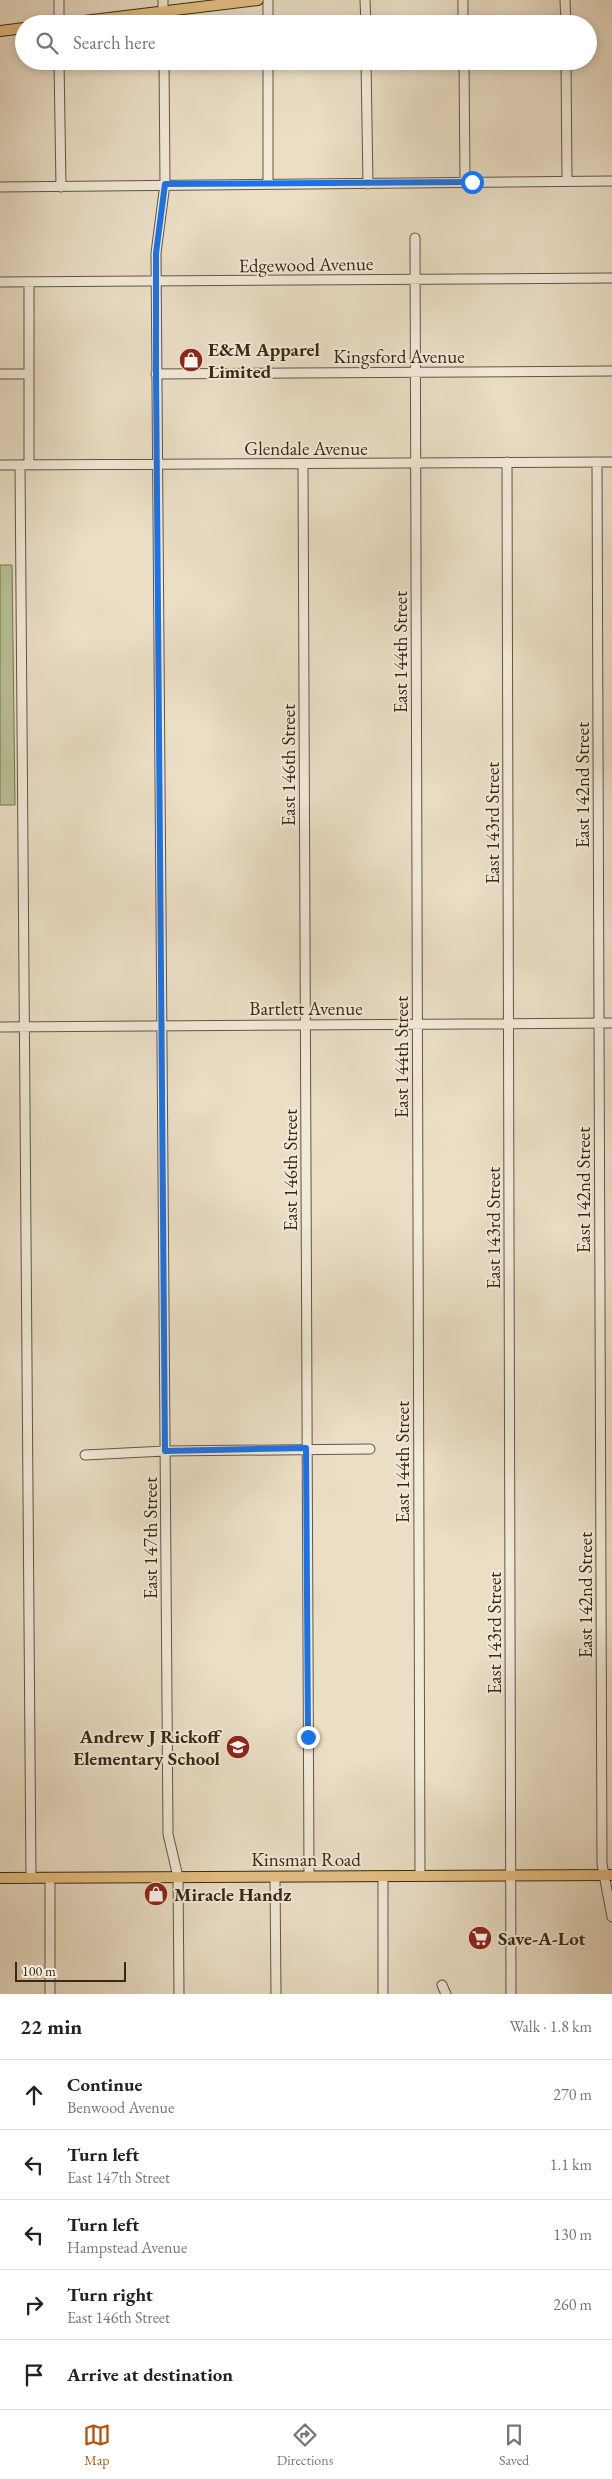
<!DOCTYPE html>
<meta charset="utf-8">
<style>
body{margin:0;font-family:"EB Garamond",serif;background:#f6f6f6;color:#222}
.scale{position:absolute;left:15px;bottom:12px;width:111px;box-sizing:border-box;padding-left:5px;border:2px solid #382815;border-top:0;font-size:14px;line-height:18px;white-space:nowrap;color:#382815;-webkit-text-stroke:4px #f1ead9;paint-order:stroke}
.stop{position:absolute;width:15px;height:15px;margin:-11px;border:4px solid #1a73e8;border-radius:50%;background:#fff}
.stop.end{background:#1a73e8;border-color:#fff;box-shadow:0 1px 5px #0008}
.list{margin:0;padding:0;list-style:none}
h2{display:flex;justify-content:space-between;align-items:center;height:65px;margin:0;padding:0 20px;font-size:21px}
h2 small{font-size:16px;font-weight:400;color:#767676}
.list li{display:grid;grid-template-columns:32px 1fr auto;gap:15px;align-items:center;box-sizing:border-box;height:70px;padding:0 20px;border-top:1px solid #e0e0e0}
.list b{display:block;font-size:19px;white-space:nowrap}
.list p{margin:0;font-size:16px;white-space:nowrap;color:#767676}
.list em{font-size:16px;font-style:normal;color:#767676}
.icon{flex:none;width:28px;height:28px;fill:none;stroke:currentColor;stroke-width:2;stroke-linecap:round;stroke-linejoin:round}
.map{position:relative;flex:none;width:612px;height:1994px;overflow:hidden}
.search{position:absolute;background:#fff;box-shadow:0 2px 8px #0003;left:15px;right:15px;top:15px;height:55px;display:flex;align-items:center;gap:12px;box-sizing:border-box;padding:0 18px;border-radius:28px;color:#767676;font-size:19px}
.sheet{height:415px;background:#fff}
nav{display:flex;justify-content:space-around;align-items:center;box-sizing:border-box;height:70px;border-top:1px solid #e0e0e0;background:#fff;font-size:14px;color:#767676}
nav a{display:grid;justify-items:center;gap:2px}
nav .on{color:#b45309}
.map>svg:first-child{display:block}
.green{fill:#b8c194;stroke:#787454}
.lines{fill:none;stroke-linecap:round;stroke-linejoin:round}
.minor-casing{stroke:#645641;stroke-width:11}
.major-casing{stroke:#382815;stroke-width:12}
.minor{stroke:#f1ead9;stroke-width:9}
.major{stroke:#e5bf82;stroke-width:10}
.route{stroke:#1a73e8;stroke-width:6}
.labels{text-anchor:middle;stroke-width:4;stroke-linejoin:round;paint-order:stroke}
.street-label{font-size:19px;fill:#382815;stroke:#f1ead9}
.poi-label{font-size:19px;font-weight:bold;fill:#382815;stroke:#f1ead9;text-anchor:start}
</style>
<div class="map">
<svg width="612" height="1994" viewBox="0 0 612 1994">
<rect width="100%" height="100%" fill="#eadec5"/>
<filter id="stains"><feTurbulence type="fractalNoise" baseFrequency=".004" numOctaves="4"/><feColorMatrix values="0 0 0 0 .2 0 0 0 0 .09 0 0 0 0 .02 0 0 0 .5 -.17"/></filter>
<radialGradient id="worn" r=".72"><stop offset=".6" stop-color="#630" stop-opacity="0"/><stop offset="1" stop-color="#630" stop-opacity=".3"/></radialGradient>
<path class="green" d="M0 565H12L15 805H0Z"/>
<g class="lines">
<g class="minor-casing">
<path id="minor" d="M59 0V24
M163 0V24
M268 0V24
M365 0 366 24
M463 0V24
M565 0 566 24
M59 61 61 187
M164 61 165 184 156 253 168 1834 178 1877 179 1994
M366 61 368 184
M464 61 465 182
M566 61 567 181
M268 184V61
M0 187 612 181
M415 238 420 1876
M0 282 612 278
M29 282V465
M0 374H29
M156 374 612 371
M507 462 511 1994
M597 462 602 1864 612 1917
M303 464 309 1876
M0 465 612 462
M20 465 31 1878
M0 1027 612 1023
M85 1455 165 1451 370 1449
M275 1877 276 1994
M50 1878V1994
M442 1985 446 1994
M383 1994V1876"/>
</g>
<g class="major-casing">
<path id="major" d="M59 24 258 0
M0 31 24 28
M0 1878 612 1875"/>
</g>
<use href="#minor" class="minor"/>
<use href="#major" class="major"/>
</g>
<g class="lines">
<path class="route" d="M308 1737 306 1448 165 1451 156 374V253L165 184 472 182"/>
</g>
<defs>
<g id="shop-disc" transform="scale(1.25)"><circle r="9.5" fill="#8f2418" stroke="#f1ead9"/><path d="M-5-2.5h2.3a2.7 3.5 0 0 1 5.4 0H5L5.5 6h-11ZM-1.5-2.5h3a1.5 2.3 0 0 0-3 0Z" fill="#fff"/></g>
<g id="school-disc" transform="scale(1.25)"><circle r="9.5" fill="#8f2418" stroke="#f1ead9"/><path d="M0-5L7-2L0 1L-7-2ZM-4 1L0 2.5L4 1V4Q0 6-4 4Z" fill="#fff"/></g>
<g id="supermarket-disc" transform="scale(1.25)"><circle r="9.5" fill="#8f2418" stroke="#f1ead9"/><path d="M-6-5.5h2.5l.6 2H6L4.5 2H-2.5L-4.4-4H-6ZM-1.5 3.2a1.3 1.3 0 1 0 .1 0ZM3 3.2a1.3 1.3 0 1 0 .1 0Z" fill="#fff"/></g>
</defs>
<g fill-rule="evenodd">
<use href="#shop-disc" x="191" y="360"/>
<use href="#school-disc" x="238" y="1747"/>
<use href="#shop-disc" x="156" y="1894"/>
<use href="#supermarket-disc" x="480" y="1938"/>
</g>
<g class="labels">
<g class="street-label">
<text transform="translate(306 264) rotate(-1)" y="7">Edgewood Avenue</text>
<text x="399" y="363">Kingsford Avenue</text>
<text x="306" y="455">Glendale Avenue</text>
<text transform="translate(400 652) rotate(-90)" y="7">East 144th Street</text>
<text transform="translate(288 765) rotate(-90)" y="7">East 146th Street</text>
<text transform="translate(582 785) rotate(-90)" y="7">East 142nd Street</text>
<text transform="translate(492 823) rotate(-90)" y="7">East 143rd Street</text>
<text x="306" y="1015">Bartlett Avenue</text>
<text transform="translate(401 1057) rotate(-90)" y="7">East 144th Street</text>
<text transform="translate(290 1170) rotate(-90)" y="7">East 146th Street</text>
<text transform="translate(583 1190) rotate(-90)" y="7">East 142nd Street</text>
<text transform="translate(493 1228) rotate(-90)" y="7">East 143rd Street</text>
<text transform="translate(402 1462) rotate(-90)" y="7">East 144th Street</text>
<text transform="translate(150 1538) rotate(-90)" y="7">East 147th Street</text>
<text transform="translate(585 1595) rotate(-90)" y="7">East 142nd Street</text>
<text transform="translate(494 1633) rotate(-90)" y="7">East 143rd Street</text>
<text x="306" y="1866">Kinsman Road</text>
</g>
<g class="poi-label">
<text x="208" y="356">E&amp;M Apparel<tspan x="208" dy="22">Limited</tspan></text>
<text x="220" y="1743" text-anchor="end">Andrew J Rickoff<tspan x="220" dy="22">Elementary School</tspan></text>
<text x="174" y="1901">Miracle Handz</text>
<text x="498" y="1945">Save-A-Lot</text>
</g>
</g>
<rect width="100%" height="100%" filter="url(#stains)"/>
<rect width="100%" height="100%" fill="url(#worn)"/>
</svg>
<div class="scale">100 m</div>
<div class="stop" style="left:472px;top:182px"></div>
<div class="stop end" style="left:308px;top:1737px"></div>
<div class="search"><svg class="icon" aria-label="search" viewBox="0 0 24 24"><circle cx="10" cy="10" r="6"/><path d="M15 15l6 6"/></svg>Search here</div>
</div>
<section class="sheet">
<h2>22 min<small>Walk · 1.8 km</small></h2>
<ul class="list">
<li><svg class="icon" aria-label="ahead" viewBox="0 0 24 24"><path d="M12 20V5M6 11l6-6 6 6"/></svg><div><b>Continue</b><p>Benwood Avenue</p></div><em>270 m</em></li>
<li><svg class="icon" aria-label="left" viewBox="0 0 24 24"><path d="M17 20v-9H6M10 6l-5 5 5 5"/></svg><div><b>Turn left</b><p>East 147th Street</p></div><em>1.1 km</em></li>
<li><svg class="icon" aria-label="left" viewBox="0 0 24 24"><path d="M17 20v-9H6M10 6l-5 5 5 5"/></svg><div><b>Turn left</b><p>Hampstead Avenue</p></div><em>130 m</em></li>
<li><svg class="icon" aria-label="right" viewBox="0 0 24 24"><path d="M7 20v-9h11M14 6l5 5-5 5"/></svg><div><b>Turn right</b><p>East 146th Street</p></div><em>260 m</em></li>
<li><svg class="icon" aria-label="arrive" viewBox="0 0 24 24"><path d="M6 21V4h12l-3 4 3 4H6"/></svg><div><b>Arrive at destination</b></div></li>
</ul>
</section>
<nav>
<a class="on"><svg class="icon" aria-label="map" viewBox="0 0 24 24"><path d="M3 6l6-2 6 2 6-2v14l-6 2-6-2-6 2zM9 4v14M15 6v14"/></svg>Map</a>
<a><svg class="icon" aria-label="directions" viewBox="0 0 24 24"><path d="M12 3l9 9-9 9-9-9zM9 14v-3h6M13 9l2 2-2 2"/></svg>Directions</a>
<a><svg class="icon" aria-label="saved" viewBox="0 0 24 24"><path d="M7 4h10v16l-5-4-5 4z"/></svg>Saved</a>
</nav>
